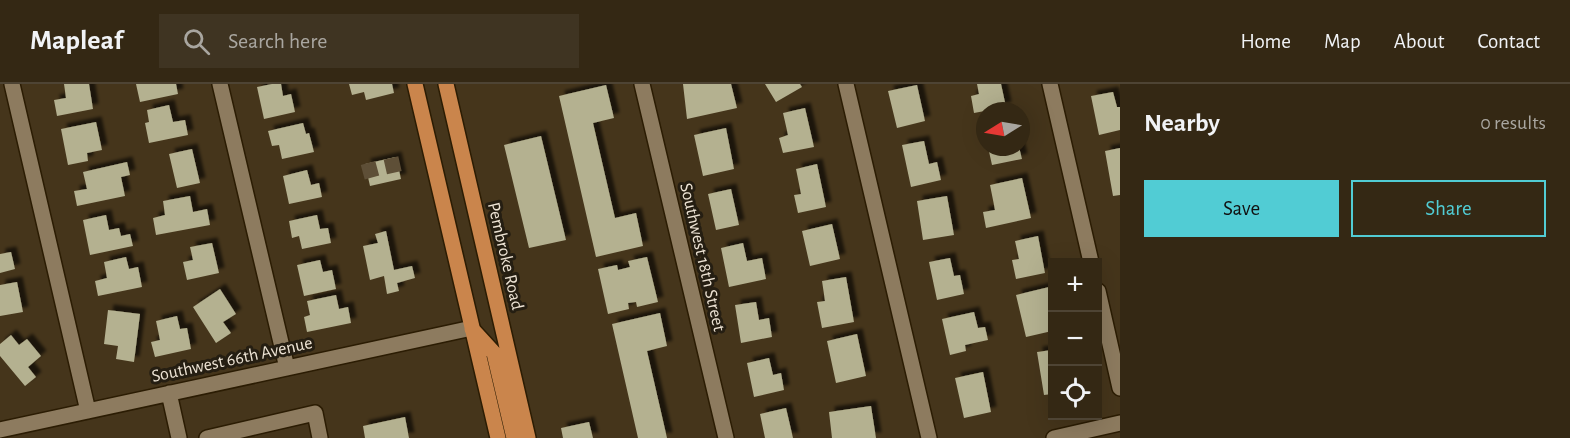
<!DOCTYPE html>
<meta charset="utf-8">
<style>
body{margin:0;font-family:"Alegreya Sans",sans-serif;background:#3f3422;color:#f1f3f6}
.controls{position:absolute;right:18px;bottom:18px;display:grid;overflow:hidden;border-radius:0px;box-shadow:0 6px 24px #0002}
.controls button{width:54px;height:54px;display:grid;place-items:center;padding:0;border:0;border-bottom:2px solid #4e4434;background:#342814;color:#f1f3f6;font:30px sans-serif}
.compass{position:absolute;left:976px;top:18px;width:54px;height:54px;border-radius:50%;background:#342814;box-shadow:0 6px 24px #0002;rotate:259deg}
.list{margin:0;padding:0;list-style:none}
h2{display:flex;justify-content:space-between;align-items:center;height:78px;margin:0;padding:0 24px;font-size:26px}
h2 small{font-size:20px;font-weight:400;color:#a9a6a0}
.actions{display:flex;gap:12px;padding:18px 24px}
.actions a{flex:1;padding:14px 0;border:2px solid #51ccd4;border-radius:0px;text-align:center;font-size:21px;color:#51ccd4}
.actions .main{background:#51ccd4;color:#111}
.icon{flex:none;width:33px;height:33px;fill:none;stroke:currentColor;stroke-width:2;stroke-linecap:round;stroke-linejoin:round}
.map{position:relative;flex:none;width:1120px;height:354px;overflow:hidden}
header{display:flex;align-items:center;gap:36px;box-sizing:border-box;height:84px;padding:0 30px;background:#342814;border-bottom:2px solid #4e4434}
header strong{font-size:28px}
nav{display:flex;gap:33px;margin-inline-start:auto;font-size:21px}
.search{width:420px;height:54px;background:#3f3422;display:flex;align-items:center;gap:15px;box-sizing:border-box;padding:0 21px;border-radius:0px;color:#a9a6a0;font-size:22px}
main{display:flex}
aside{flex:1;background:#342814}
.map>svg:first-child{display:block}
.building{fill:#b4b190;filter:url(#shadow)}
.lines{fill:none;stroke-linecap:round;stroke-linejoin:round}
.minor-tunnel{stroke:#5e4f37;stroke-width:15;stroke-dasharray:15 8;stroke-linecap:butt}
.minor-casing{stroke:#2b1c03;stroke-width:18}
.major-casing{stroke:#2b1c03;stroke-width:18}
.minor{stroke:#8d7b5f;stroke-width:15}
.major{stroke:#ca854c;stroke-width:15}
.labels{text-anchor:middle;stroke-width:6;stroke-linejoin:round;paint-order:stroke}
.street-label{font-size:18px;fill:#ede3d4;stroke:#251e12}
</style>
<header>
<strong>Mapleaf</strong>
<div class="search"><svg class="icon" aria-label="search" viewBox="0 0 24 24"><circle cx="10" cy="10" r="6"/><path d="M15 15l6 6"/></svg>Search here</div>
<nav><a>Home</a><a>Map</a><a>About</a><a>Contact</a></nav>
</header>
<main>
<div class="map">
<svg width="1120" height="354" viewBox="0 0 1120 354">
<defs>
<filter id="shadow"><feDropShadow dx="5.5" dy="-5.5" stdDeviation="1.5" flood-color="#0009"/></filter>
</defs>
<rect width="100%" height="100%" fill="#45351b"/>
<path class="building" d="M64 0H89L93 25 57 32 54 16 66 14Z
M136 0H176L178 10 140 18Z
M272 0H281L283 12 291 10 295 28 264 35 257 3Z
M349 0H392L394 9 366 16 364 8 352 11Z
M683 0H731L737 24 687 35Z
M765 0H800L802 3 776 18Z
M977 0H1001L1006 23 974 29 971 12 979 10Z
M606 1 614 34 593 39 615 134 636 129 643 162 596 173 559 12Z
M917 1 925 37 897 44 888 7Z
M1113 8 1117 23H1120V46L1099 51 1091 12Z
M169 21 173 38 185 36 188 51 149 59 145 39 149 38 147 26Z
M805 24 814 63 783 69 779 54 788 51 783 29Z
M96 38 102 66 87 69 88 77 68 81 61 45Z
M303 39 306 50 309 49 314 68 282 75 279 61 272 62 268 47Z
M726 44 734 85 703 92 694 51Z
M541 52 566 156 529 164 504 61Z
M924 57 929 80 937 78 941 96 911 103 902 61Z
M988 63H1019L1022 75 992 81Z
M1120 64V111L1113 112 1105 67Z
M192 65 200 99 177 104 169 70Z
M396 73 401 95 370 102 365 80Z
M127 78 130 91 121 93 125 112 77 122 74 107 87 105 83 88Z
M817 80 826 123 798 129 794 111 801 110 796 85Z
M307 86 311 101 319 99 322 113 289 120 283 92Z
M1022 94 1031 134 986 144 983 128 995 126 990 101Z
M731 105 739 141 716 146 708 110Z
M190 112 193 128 207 125 210 141 156 151 153 134 165 131 163 117Z
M947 112 954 151 923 156 917 117Z
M106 131 109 146 119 144 121 152 130 150 133 162 90 171 83 136Z
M317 131 320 145 328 144 331 159 302 165 299 152 292 154 289 137Z
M832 140 840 175 810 182 802 147Z
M386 147 394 186 412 182 415 194 397 199 399 207 387 210 384 192 370 196 363 162 378 159 375 150Z
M1038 152 1045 189 1016 195 1012 176 1019 175 1015 157Z
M212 159 219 189 187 196 183 178 193 176 190 163Z
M743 159 747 177 762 174 766 195 729 203 721 164Z
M11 168 15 185 0 189V170Z
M126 173 129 185 138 183 142 203 98 212 95 197 107 194 104 178Z
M647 173 658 218 637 223 636 218 628 219 629 225 608 230 598 185 617 181 618 186 630 183 628 177Z
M950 174 954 192 960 191 964 210 937 216 929 178Z
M320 176 323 188 332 186 336 205 304 212 297 181Z
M846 193 854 238 822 244 817 218 825 217 822 197Z
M17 198 23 228 0 232V201Z
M1049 203 1052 219V247L1026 253 1016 211Z
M220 205 236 230 223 238 231 249 216 259 193 223Z
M336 211 339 225 348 223 351 239 307 248 304 233 310 231 307 217Z
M756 218 759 236 769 234 772 253 741 259 735 221Z
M108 226 140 230 134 278 116 275 118 262 104 260Z
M974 228 978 244 985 243 988 256 965 261 966 267 950 271 942 235Z
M660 229 667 262 647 267 667 354H638L612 240Z
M177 232 180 245 187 244 191 265 155 273 151 258 160 256 156 237Z
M857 250 866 292 836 299 827 257Z
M11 251 19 261 27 255 41 272 28 283 36 293 25 302 0 272V260Z
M1052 266V310L1044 311 1037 268Z
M769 274 773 291 781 289 784 306 754 313 747 279Z
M983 288 991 328 964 334 955 294Z
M871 322 876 354H832L829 328Z
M786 324 793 354H765L760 330Z
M405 333 409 354H365L363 342Z
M589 338 593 354H563L561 344Z"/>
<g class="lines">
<path class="minor-tunnel" d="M391 74 396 96
M368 79 374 101"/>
<g class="minor-casing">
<path id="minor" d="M12 0 88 327
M220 0 287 284
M642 0 726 354
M846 0 929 354
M1050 0 1091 178
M1098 207 1120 304
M169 309 179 354
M0 346 472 244
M207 354 315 329 320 354
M1054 354 1120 339"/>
</g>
<g class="major-casing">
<path id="major" d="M415 0 498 354
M446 0 528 354
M472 245 494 269 514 354"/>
</g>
<use href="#minor" class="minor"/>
<use href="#major" class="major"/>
</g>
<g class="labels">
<g class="street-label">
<text transform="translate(506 172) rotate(77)" y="6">Pembroke Road</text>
<text transform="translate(703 173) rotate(77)" y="6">Southwest 18th Street</text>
<text transform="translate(232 275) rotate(-12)" y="6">Southwest 66th Avenue</text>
</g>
</g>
</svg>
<div class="controls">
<button>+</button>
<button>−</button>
<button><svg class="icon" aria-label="locate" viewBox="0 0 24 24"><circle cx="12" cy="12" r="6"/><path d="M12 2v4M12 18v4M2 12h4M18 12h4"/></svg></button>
</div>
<svg class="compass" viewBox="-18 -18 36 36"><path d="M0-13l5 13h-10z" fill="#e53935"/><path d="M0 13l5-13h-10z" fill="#a9a6a0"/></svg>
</div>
<aside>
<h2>Nearby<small>0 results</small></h2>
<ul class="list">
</ul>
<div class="actions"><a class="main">Save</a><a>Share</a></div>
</aside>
</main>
